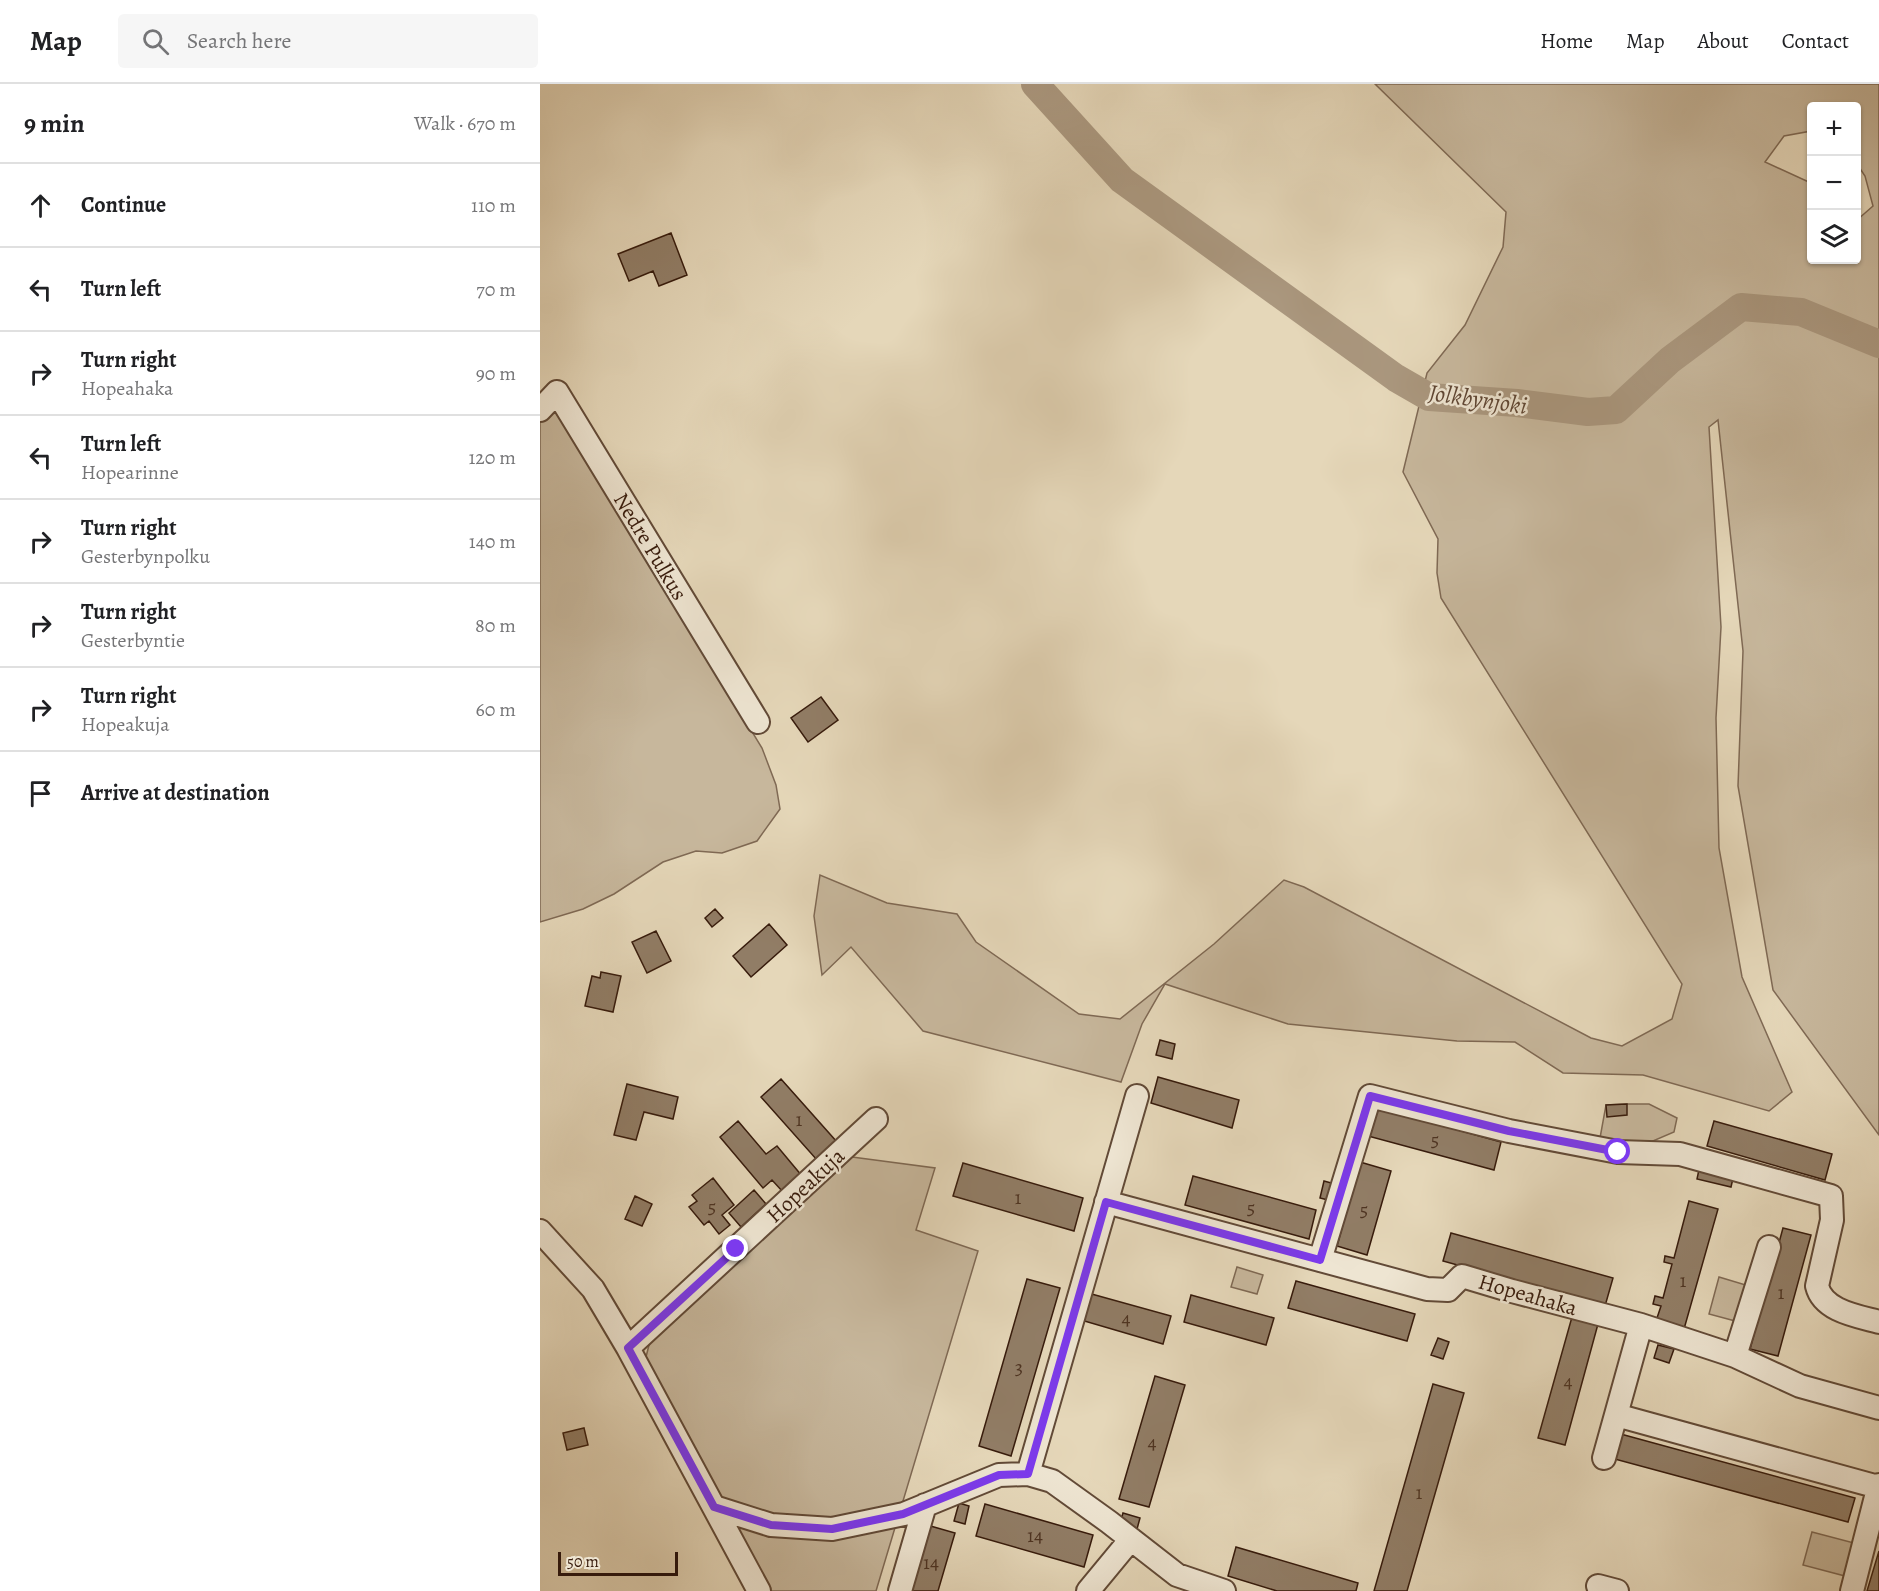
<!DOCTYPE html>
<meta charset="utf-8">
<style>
body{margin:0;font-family:Alegreya,serif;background:#f6f6f6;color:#202124}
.controls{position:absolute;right:18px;top:18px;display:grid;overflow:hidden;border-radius:6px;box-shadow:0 2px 4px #0004}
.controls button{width:54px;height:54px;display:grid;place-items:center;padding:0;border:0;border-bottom:2px solid #e0e0e0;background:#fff;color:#202124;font:30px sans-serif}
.scale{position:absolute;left:18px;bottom:15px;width:120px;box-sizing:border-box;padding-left:6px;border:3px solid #371b0c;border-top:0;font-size:16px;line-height:21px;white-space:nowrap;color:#371b0c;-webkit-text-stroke:4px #eee5d2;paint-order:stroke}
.stop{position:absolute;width:18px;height:18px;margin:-14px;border:4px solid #7c3aed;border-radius:50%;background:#fff}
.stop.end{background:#7c3aed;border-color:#fff;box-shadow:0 2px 6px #0008}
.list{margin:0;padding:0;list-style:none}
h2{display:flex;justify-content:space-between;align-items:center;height:78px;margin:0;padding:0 24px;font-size:26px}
h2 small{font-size:20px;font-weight:400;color:#757577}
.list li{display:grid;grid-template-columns:39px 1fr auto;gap:18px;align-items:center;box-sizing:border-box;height:84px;padding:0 24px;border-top:2px solid #e0e0e0}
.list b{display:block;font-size:22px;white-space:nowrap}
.list p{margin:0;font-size:20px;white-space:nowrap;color:#757577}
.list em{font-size:20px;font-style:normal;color:#757577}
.icon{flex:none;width:33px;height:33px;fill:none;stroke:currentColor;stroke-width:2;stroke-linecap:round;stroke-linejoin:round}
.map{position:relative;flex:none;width:1339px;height:1507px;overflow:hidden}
header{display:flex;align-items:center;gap:36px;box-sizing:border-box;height:84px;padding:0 30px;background:#fff;border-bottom:2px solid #e0e0e0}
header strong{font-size:28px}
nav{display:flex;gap:33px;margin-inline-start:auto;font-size:21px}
.search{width:420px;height:54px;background:#f6f6f6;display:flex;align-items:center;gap:15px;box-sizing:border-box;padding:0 21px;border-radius:6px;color:#757577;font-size:22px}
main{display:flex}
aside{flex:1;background:#fff}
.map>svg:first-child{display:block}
.green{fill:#c7b79c;stroke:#7f6954;stroke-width:1.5;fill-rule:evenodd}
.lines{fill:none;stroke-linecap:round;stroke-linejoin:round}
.river{stroke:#aa977e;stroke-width:28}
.building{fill:#917d66;stroke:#371b0c;stroke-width:1.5}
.minor-casing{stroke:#624a37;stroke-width:26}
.minor{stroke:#eee5d2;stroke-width:22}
.route{stroke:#7c3aed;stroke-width:8}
.labels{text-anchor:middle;stroke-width:5;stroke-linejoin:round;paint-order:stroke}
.number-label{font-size:20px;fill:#4e3422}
.street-label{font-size:22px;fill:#371b0c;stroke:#eee5d2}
.water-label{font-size:24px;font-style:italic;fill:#5f4634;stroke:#eee5d2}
</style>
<header>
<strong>Map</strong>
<div class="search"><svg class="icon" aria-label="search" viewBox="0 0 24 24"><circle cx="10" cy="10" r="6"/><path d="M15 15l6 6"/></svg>Search here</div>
<nav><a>Home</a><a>Map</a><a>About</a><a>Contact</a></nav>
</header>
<main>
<aside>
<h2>9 min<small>Walk · 670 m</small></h2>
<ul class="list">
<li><svg class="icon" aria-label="ahead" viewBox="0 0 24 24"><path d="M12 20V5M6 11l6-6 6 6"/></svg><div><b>Continue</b></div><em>110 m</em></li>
<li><svg class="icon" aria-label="left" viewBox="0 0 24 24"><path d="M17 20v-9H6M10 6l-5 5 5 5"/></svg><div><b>Turn left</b></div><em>70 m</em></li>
<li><svg class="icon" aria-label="right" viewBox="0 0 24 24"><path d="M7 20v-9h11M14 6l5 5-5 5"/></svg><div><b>Turn right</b><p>Hopeahaka</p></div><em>90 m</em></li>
<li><svg class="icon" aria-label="left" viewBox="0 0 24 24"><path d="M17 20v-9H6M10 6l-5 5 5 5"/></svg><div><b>Turn left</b><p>Hopearinne</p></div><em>120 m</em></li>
<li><svg class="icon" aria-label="right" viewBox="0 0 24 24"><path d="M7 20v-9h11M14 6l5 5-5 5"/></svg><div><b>Turn right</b><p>Gesterbynpolku</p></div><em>140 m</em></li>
<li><svg class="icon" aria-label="right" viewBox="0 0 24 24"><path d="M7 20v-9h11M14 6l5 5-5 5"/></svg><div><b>Turn right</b><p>Gesterbyntie</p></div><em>80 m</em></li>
<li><svg class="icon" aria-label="right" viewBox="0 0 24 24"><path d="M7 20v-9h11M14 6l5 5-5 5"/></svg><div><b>Turn right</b><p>Hopeakuja</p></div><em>60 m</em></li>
<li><svg class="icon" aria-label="arrive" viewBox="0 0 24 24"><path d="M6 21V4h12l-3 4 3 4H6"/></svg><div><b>Arrive at destination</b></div></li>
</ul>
</aside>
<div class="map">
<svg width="1339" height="1507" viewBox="0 0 1339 1507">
<rect width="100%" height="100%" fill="#e5d7b9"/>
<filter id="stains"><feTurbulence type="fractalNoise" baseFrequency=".00333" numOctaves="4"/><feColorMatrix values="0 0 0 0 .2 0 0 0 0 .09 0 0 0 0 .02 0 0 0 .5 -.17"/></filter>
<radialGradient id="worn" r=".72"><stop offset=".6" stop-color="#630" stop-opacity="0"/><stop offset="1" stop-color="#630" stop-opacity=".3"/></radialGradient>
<path class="green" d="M835 0H1339V1051L1233 906 1198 702 1203 567 1178 336 1169 343 1181 543 1176 634 1179 764 1202 893 1252 1008 1229 1027 1103 991 1023 989 975 958 917 957 748 940 625 900 602 940 581 998 383 947 311 863 282 891 274 832 280 791 347 819 417 830 436 858 539 930 580 935 674 860 744 796 764 803 1051 954 1082 962 1132 935 1142 900 901 514 897 489 898 455 863 388 887 289 925 241 963 163 966 128ZM1272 22H1316L1317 80 1325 92 1333 122 1317 136 1316 176H1272L1271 157 1269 158 1271 99 1225 78 1244 52 1271 47Z
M14 322 222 664 236 701 240 725 217 757 182 769 156 767 123 778 74 810 43 825 0 838V337Z
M1087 1020H1109L1137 1034 1134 1048 1099 1063 1060 1054 1066 1021Z
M312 1073 395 1084 376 1146 438 1167 336 1507H230L105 1277 111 1253Z
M697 1183 723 1191 717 1210 691 1203Z
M1179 1193 1209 1202 1199 1238 1169 1230Z
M1272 1448 1314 1459 1305 1492 1263 1481Z"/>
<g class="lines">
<path class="river" d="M495 0 582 96 856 294 889 313 977 319 1048 328 1076 326 1130 276 1201 223 1261 228 1339 260"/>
</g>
<path class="building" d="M131 149 147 191 119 202 113 187 89 197 78 170Z
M281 613 298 636 268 658 251 634Z
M175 825 183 834 172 843 165 834Z
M229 840 247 861 211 893 193 872Z
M116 847 131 877 107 889 92 858Z
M61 888 81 892 73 928 45 922 52 892 60 894Z
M620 956 635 960 632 975 616 971Z
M618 993 699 1016 692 1044 611 1019Z
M241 995 297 1058 277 1076 221 1013Z
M87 1000 138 1013 133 1035 104 1028 96 1056 74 1051Z
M1087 1020V1031L1067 1033 1066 1021Z
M836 1023 961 1058 954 1086 828 1052Z
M198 1037 226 1070 237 1062 262 1092 243 1108 232 1096 223 1104 180 1053Z
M1174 1037 1292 1070 1285 1096 1167 1062Z
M820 1078 851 1087 827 1171 797 1162Z
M423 1079 543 1114 534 1147 413 1112Z
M1160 1081 1194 1090 1191 1103 1157 1095Z
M653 1092 776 1126 769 1155 645 1121Z
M173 1094 194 1121 182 1131 190 1141 179 1150 169 1137 164 1141 149 1123 157 1117 152 1111Z
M784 1097 795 1100 792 1117 780 1114Z
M214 1106 226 1120 201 1143 189 1129Z
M95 1112 112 1120 102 1142 85 1135Z
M1149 1117 1178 1125 1144 1245 1116 1237 1121 1222 1113 1220 1115 1212 1123 1214 1132 1180 1124 1178 1125 1172 1134 1174Z
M1243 1144 1271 1151 1238 1272 1210 1265Z
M911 1149 1073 1194 1065 1222 903 1177Z
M487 1195 520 1204 471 1372 439 1362Z
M756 1197 875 1230 867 1257 748 1224Z
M548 1209 631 1232 623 1260 541 1236Z
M651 1211 734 1234 726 1261 644 1238Z
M1032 1233 1058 1240 1025 1361 998 1354Z
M898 1254 909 1258 903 1275 891 1271Z
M1118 1261 1134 1265 1129 1279 1114 1274Z
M615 1292 645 1301 609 1423 579 1415Z
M893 1300 924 1309 867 1507H834Z
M44 1344 48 1361 27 1366 23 1349Z
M1077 1349 1315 1414 1308 1438 1071 1374Z
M419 1419 429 1422 425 1440 414 1437Z
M445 1420 553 1451 544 1483 436 1452Z
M583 1429 600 1434 597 1445 580 1440Z
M387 1441 415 1449 398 1507H368Z
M696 1463 818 1499 816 1507H737L688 1492Z
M1339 1467V1507H1327Z"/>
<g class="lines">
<g class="minor-casing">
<path id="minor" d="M0 326 17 308 218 638
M566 1118 887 1205 908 1206 922 1192 972 1207 1101 1241 1195 1272 1260 1302 1339 1324
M0 1147 53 1205 88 1264 219 1507
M780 1176 830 1012 969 1047 1078 1068 1140 1070 1291 1112 1292 1136 1277 1202C1283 1227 1317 1232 1339 1238
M88 1264 336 1035
M1195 1272 1229 1163
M1076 1331 1338 1403
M1064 1374 1101 1241
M488 1390 597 1012
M174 1423 231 1441 292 1445 364 1430 459 1391 488 1390 512 1397 569 1438 637 1491 684 1507
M1058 1502 1077 1507
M360 1507 385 1421
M548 1507 591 1455
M1312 1507 1339 1401"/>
</g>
<use href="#minor" class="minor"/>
</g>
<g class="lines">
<path class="route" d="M196 1165 88 1264 174 1423 231 1441 292 1445 363 1430 459 1391 488 1390 566 1118 780 1176 830 1012 969 1047 1078 1068"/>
</g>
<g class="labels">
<g class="number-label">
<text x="259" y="1042">1</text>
<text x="895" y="1062">5</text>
<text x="478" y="1120">1</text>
<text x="172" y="1129">5</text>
<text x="711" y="1130">5</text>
<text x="824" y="1132">5</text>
<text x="1143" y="1203">1</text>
<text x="1241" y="1215">1</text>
<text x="586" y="1241">4</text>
<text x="479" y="1290">3</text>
<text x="1028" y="1304">4</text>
<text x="612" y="1365">4</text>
<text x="879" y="1415">1</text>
<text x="495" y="1458">14</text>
<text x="391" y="1485">14</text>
</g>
<g class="street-label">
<text transform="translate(111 462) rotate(59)" y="8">Nedre Pulkus</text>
<text transform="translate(265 1101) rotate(-43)" y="8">Hopeakuja</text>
<text transform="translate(988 1210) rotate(16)" y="8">Hopeahaka</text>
</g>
<g class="water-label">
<text transform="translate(938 315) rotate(8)" y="8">Jolkbynjoki</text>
</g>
</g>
<rect width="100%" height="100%" filter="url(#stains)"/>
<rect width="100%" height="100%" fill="url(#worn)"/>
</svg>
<div class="controls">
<button>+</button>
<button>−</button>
<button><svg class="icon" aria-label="layers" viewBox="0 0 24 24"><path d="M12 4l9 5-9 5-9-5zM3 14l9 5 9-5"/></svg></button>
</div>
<div class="scale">50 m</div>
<div class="stop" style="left:1078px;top:1068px"></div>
<div class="stop end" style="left:196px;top:1165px"></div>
</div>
</main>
